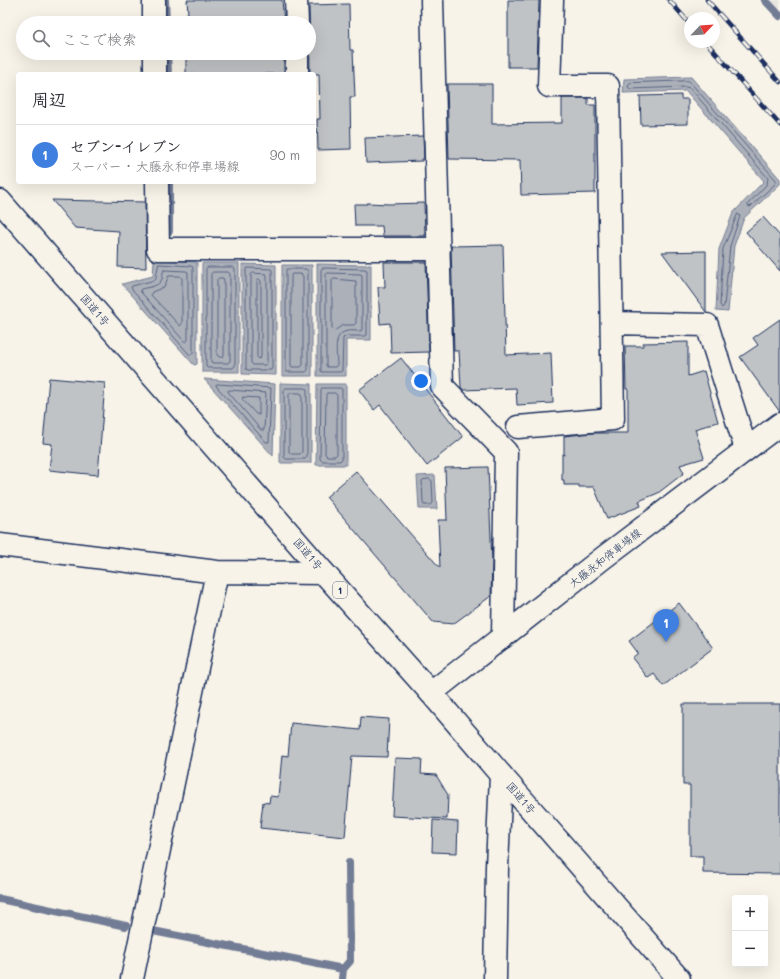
<!DOCTYPE html>
<html lang="ja">
<meta charset="utf-8">
<style>
body{margin:0;font-family:Mali,"Klee One",sans-serif;background:#f2f2f3;color:#2b2b33}
.controls{position:absolute;right:12px;bottom:12px;display:grid;overflow:hidden;border-radius:4px;box-shadow:0 4px 16px #0002}
.controls button{width:36px;height:36px;display:grid;place-items:center;padding:0;border:0;border-bottom:1px solid #e1e1e2;background:#fff;color:#2b2b33;font:20px sans-serif}
.compass{position:absolute;left:684px;top:12px;width:36px;height:36px;border-radius:50%;background:#fff;box-shadow:0 4px 16px #0002;rotate:65deg}
.you{position:absolute;left:421px;top:381px;width:14px;height:14px;margin:-10px;border:3px solid #fff;border-radius:50%;background:#1a73e8;box-shadow:0 0 0 6px #1a73e833}
.badge{display:grid;place-items:center;width:26px;height:26px;border-radius:50%;background:#1f6fb2;color:#fff;font-size:13px;font-weight:700}
.pin{position:absolute;translate:-50% -33px;filter:drop-shadow(0 1px 2px #0008)}
.pin::after{content:'';position:absolute;top:21px;width:14px;height:12px;background:inherit;clip-path:polygon(0 0,100% 0,50% 100%)}
.list{margin:0;padding:0;list-style:none}
h2{display:flex;justify-content:space-between;align-items:center;height:52px;margin:0;padding:0 16px;font-size:17px}
h2 small{font-size:13px;font-weight:400;color:#7c7c81}
.list li{display:grid;grid-template-columns:26px 1fr auto;gap:12px;align-items:center;box-sizing:border-box;height:60px;padding:0 16px;border-top:1px solid #e1e1e2}
.list b{display:block;font-size:15px;white-space:nowrap}
.list p{margin:0;font-size:13px;white-space:nowrap;color:#7c7c81}
.list em{font-size:13px;font-style:normal;color:#7c7c81}
.icon{flex:none;width:22px;height:22px;fill:none;stroke:currentColor;stroke-width:2;stroke-linecap:round;stroke-linejoin:round}
.map{position:relative;flex:none;width:780px;height:979px;overflow:hidden}
.search{position:absolute;background:#fff;box-shadow:0 4px 16px #0002;left:16px;top:16px;width:300px;height:44px;display:flex;align-items:center;gap:10px;box-sizing:border-box;padding:0 14px;border-radius:22px;color:#7c7c81;font-size:15px}
.panel{position:absolute;background:#fff;box-shadow:0 4px 16px #0002;left:16px;top:72px;width:300px;height:112px;border-radius:4px}
.map>svg:first-child{display:block}
.built{fill:#e6e5de}
.water{fill:#acb0b9;stroke:#727c95}
.lines{fill:none;stroke-linecap:round;stroke-linejoin:round}
.shore{stroke:#556382;stroke-width:1}
.stream{stroke:#727c95;stroke-width:8}
.building{fill:#c0c3c5;stroke:#1b2f5e}
.minor-casing{stroke:#1b2f5e;stroke-width:25}
.secondary-casing{stroke:#1b2f5e;stroke-width:25}
.trunk-casing{stroke:#1b2f5e;stroke-width:25}
.minor{stroke:#f7f3e8;stroke-width:22}
.secondary{stroke:#f7f3e8;stroke-width:22}
.trunk{stroke:#f7f3e8;stroke-width:22}
.rail-casing{stroke:#1b2f5e;stroke-width:4.5}
.rail{stroke:#f7f3e8;stroke-width:3;stroke-dasharray:9;stroke-linecap:butt}
.labels{text-anchor:middle;stroke-width:4;stroke-linejoin:round;paint-order:stroke}
.shield{fill:#f7f3e8;stroke:#5d6a87;stroke-width:1}
.shield-label{font-size:10px;font-weight:bold;fill:#1b2f5e}
.street-label{font-size:11px;fill:#1b2f5e;stroke:#f7f3e8}
</style>
<div class="map">
<svg width="780" height="979" viewBox="0 0 780 979">
<rect width="100%" height="100%" fill="#f7f3e8"/>
<filter id="ink" filterUnits="userSpaceOnUse"><feTurbulence type="fractalNoise" baseFrequency=".025" numOctaves="2"/><feDisplacementMap in="SourceGraphic" scale="8" xChannelSelector="R" yChannelSelector="G"/><feConvolveMatrix kernelMatrix="1 2 1 2 8 2 1 2 1" color-interpolation-filters="sRGB"/></filter>
<g filter="url(#ink)">
<path class="built" d="M765 0H780V16Z"/>
<path class="water" d="M691 77 780 179V184L744 218 734 246 728 312 716 311 719 249 733 213 764 181 686 91 623 93 624 79Z
M154 260 197 262V364L194 365 122 284 153 276Z
M202 263H239V372H202Z
M242 264 276 265V375L242 374Z
M317 264 371 265V340H346V376H317Z
M282 265H312V376H282Z
M204 379 275 384 273 456Z
M280 383 311 384V463H280Z
M317 384H346V465H316Z
M435 475 437 509H419L417 476Z"/>
<g class="lines">
<path class="shore" d="M689 81 776 180V183L750 207 748 206V204L767 184 768 178 690 88 686 87 630 89 628 87 630 83Z
M738 214 740 216 730 246 724 306 722 308 720 305 723 249Z
M159 264 191 266 193 267V353L191 355 189 354 131 288 132 286 155 280Z
M208 267H233L235 269V366L233 368H208L206 367V269Z
M248 268 271 269 272 270V368L271 370H248L246 369V270Z
M323 268 365 269 367 270V335L365 336H347L343 338 342 371 340 372H322L321 371V270Z
M287 269H306L308 271V370L306 372H287L286 371V271Z
M164 270 186 271 188 272V340L186 342 184 341 140 291 141 289C148 287 159 287 162 279 163 276 162 273 164 270Z
M213 272H228L230 274V361L228 363H213L211 362V274Z
M253 273 266 274 267 275V363L265 365H253L251 363V275Z
M328 273 360 274 362 275V330L360 331C355 331 348 330 344 332 333 336 337 356 337 365L335 367H327L326 365V275Z
M292 274H301L303 276V365L301 367H292L291 365V276Z
M169 276H180L182 278V324L180 326 151 295 152 292 164 287Z
M219 278H223L224 280V355L222 357H219L217 355V280Z
M259 279 261 281V357L259 359 257 357V281Z
M334 279 356 281V323L354 325H343L334 331 332 329V281Z
M218 384 271 388 269 442H266L217 387 216 385Z
M286 388H305L307 389V457L305 459H286L284 457V390Z
M322 388H340L342 389V459L340 461H322L320 459 321 390Z
M230 390 266 393 264 430H261L229 393 228 391Z
M291 393H300L302 394V452L300 454H291L289 452V395Z
M327 393H335L337 395V454L335 456H327L325 454 326 395Z
M243 397 259 398V415L256 414 243 400Z
M430 479 432 481 433 503 431 505H424L423 503 422 481 423 480Z"/>
<path class="stream" d="M165 0 166 23
M765 0 780 16
M167 53 168 74
M169 231V182
M0 899 126 926
M148 930 343 969 342 979
M343 969 350 961 349 863"/>
</g>
<path class="building" d="M187 0H282L284 23H185V14H188Z
M508 0H539L537 67H508Z
M349 4 350 50H353L355 97H350L351 149 318 150 317 119H320L319 74H310L309 5Z
M186 53H284V74H186Z
M447 84H492V124L562 123V98H588V105H595V193L521 195 520 160 449 159Z
M681 95V99H688V124L641 125 640 96Z
M423 136 424 159H422V161L366 163 365 138Z
M52 200 145 202 146 268 118 267 119 231 75 228Z
M367 203 389 204 424 203 425 236H383L382 226H355L354 204H367Z
M763 217 780 236V271L746 232Z
M503 245 506 355 551 353 553 403 517 405 516 388 463 390 461 387 459 351H454L451 246Z
M706 251V312L662 252Z
M384 262H426L429 352 391 353 390 323 380 324 378 287H385Z
M780 319V412L740 357 758 345 753 338Z
M688 342V376L704 371 718 422 695 429 704 458 680 465 684 473 658 493 639 501 641 506 607 519 594 487H579V485H564V480H562V454L564 455V436L593 433H628V389H626L625 346H643V343Z
M401 358 463 437 427 466 380 405 374 410 359 390Z
M49 378 105 383 98 475 49 470 52 444 43 443Z
M488 467 492 562 491 596 453 624 433 622 326 497 356 471 440 568 438 520H447L445 468Z
M679 603 713 648 663 686 654 674 648 678 632 658 638 653 629 641Z
M683 704H780V874L703 873V856H690V785H683Z
M361 717 389 719 387 757 352 756 345 837 260 828 263 802 269 803 270 796 278 797 282 755 288 756 291 723 360 730Z
M395 758 422 759 421 774 436 775 448 795 447 819 392 816Z
M433 820 458 822 457 853 432 852Z"/>
<g class="lines">
<g class="minor-casing">
<path id="minor" d="M154 0V23
M296 0 297 23
M432 0 442 386 506 452 503 637
M155 53V74
M297 53V74
M157 182 158 249H439
M612 323 707 325 746 449
M518 427 613 419 608 86H549L552 0
M0 545 217 572 324 573
M132 979 217 572
M495 979 497 867 501 775"/>
</g>
<g class="secondary-casing">
<path id="secondary" d="M431 693 603 558 780 424"/>
</g>
<g class="trunk-casing">
<path id="trunk" d="M0 201 324 573 431 693 501 775 679 979"/>
</g>
<use href="#minor" class="minor"/>
<use href="#secondary" class="secondary"/>
<use href="#trunk" class="trunk"/>
<g class="rail-casing">
<path id="rail" d="M669 0 690 24
M707 0 780 82
M706 42 780 125"/>
</g>
<use href="#rail" class="rail"/>
</g>
</g>
<g class="labels">
<rect class="shield" x="333" y="582" width="14" height="16" rx="3"/>
<g class="shield-label">
<text x="340" y="594">1</text>
</g>
<g class="street-label">
<text transform="translate(95 310) rotate(49)" y="4">国道1号</text>
<text transform="translate(308 554) rotate(49)" y="4">国道1号</text>
<text transform="translate(605 558) rotate(-38)" y="4">大藤永和停車場線</text>
<text transform="translate(521 798) rotate(49)" y="4">国道1号</text>
</g>
</g>
</svg>
<div class="controls">
<button>+</button>
<button>−</button>
</div>
<svg class="compass" viewBox="-18 -18 36 36"><path d="M0-13l5 13h-10z" fill="#e53935"/><path d="M0 13l5-13h-10z" fill="#7c7c81"/></svg>
<div class="you"></div>
<div class="pin badge" style="left:666px;top:642px;background:#3f7fe0">1</div>
<div class="search"><svg class="icon" aria-label="search" viewBox="0 0 24 24"><circle cx="10" cy="10" r="6"/><path d="M15 15l6 6"/></svg>ここで検索</div>
<section class="panel">
<h2>周辺<small></small></h2>
<ul class="list">
<li><span class="badge" style="background:#3f7fe0">1</span><div><b>セブン-イレブン</b><p>スーパー · 大藤永和停車場線</p></div><em>90 m</em></li>
</ul>
</section>
</div>
